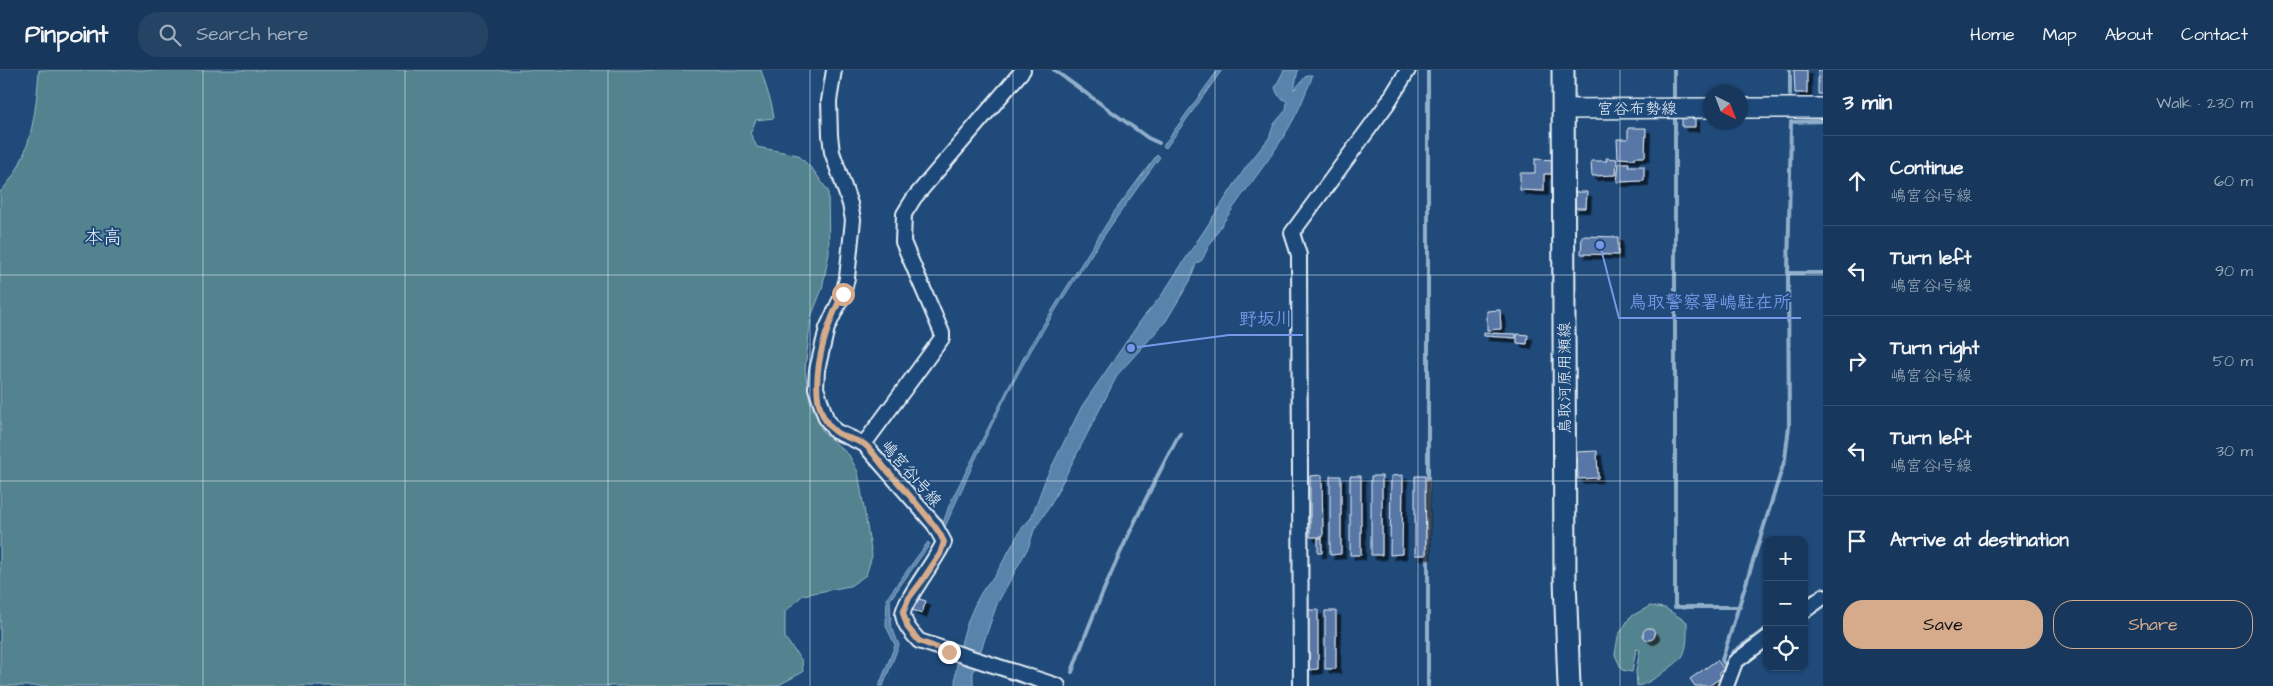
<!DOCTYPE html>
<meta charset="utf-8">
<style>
body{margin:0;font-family:"Architects Daughter","Klee One",sans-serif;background:#244365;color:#f1f3f6}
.controls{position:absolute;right:15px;bottom:15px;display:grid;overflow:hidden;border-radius:10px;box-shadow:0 1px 4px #0004}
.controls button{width:45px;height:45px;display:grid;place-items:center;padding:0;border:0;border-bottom:1px solid #365272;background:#17385c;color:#f1f3f6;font:25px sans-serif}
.compass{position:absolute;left:1703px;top:15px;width:45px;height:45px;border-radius:50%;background:#17385c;box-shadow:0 1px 4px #0004;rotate:138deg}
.stop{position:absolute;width:15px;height:15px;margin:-11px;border:4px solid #d6ab8b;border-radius:50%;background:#fff}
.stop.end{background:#d6ab8b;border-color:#fff;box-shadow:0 1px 5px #0008}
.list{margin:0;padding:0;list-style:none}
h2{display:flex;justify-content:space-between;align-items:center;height:65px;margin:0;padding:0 20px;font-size:21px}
h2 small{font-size:16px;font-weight:400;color:#9eacbb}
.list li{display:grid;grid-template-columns:32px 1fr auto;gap:15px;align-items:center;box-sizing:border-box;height:90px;padding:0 20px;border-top:1px solid #365272}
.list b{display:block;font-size:19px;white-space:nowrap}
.list p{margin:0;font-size:16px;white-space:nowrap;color:#9eacbb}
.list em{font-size:16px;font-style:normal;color:#9eacbb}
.actions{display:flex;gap:10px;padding:15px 20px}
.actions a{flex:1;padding:11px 0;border:1px solid #d6ab8b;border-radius:20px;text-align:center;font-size:18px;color:#d6ab8b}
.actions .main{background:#d6ab8b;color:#111}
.icon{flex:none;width:28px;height:28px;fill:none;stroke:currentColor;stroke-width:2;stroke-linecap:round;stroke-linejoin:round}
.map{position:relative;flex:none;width:1823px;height:616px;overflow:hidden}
header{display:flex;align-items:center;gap:30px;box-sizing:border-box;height:70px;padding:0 25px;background:#17385c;border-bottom:1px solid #365272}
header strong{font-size:24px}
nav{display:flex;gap:28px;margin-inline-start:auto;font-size:18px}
.search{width:350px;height:45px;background:#244365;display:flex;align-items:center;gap:12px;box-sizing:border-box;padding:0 18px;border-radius:20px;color:#9eacbb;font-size:19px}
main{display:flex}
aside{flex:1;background:#17385c}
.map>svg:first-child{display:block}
.green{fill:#52838e;stroke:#9dbac3}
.water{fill:#5983ab;stroke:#92afca}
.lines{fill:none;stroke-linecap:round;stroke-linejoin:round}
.stream{stroke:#92afca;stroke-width:4}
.building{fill:#5876a6;stroke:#e8f1f8;filter:url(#shadow)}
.street-casing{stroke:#e8f1f8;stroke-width:18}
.secondary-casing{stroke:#e8f1f8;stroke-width:22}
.primary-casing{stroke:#e8f1f8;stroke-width:25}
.street{stroke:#1f4a7a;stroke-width:14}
.secondary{stroke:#1f4a7a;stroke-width:19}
.primary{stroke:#1f4a7a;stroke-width:21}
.route{stroke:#d6ab8b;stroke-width:6}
.grid{fill:none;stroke:#e8f1f8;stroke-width:1;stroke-opacity:0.55}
.labels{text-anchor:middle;stroke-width:4;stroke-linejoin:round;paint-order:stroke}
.street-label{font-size:16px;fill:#e8f1f8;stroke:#1f4a7a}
.quarter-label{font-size:19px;fill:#e8f1f8;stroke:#1f4a7a}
.leader{fill:none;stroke:#7897e6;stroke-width:2}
.callout-dot{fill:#7897e6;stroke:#1f4a7a;stroke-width:2}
.callout-label{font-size:18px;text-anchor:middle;font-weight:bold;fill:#7897e6;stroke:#1f4a7a;stroke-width:4;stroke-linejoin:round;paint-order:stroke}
</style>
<header>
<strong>Pinpoint</strong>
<div class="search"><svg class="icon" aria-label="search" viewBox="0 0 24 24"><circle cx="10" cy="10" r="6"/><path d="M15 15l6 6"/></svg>Search here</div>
<nav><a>Home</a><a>Map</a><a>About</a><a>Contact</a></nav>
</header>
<main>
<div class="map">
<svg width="1823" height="616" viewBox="0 0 1823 616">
<defs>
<filter id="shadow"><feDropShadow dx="4.5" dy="4.5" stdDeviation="0" flood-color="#0009"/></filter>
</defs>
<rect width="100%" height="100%" fill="#1f4a7a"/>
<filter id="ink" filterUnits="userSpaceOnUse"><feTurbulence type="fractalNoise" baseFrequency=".02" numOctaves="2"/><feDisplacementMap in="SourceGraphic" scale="10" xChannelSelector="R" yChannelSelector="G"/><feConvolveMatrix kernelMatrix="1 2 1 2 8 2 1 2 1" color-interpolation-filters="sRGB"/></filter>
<g filter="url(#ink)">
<path class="green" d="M39 0H761L772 36 774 48 756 50 750 63 757 77 798 85 814 101 828 121 829 183 822 219 811 247 805 300 810 331 823 362 849 385 858 402 872 486 866 505 850 516 803 525 785 542V568L802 591 803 602 777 616H0V122C31 91 36 42 39 0Z
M1650 536 1665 538 1687 552C1687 563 1688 578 1682 587 1676 595 1646 616 1637 616L1636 601 1640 580 1636 579 1632 602 1622 600 1615 585 1618 566 1630 547Z"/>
<path class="water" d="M1218 0H1222L1166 78 1163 76Z
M1284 0H1298L1294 20 1307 5H1312C1312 10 1308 17 1306 22 1283 84 1230 130 1202 190L1196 194 1190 211 1166 251 1118 304 1050 436 1034 460 1029 476 997 534 973 603V616H955C955 585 971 526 995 506L1021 459 1031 448 1046 408 1082 336 1142 249 1161 226 1246 97 1269 68 1274 54 1286 40 1287 32 1278 25 1275 18Z
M1157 85 1160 87C1114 149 1071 213 1032 279 998 337 971 399 944 459L942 456 950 433 1029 277 1114 142Z
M928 472 930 474 890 530 891 555 899 575 883 616H879L895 575 886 556 887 528Z"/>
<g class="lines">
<path class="stream" d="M1054 0 1148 68 1159 73
M1790 25V0
M1674 30V0
M1675 46V537H1740
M1788 203H1823
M1804 531 1823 518
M1732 583 1767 558
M1727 599 1722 590 1785 389 1789 356 1788 203 1791 52 1823 51
M1072 602C1101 519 1138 441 1180 363
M1428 616V0
M1716 616 1723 611"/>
</g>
<path class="building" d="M1794 0H1807V23H1795Z
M1818 0H1823V24H1818Z
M1682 47H1695V57H1682Z
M1628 58H1646L1645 87H1635L1634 89 1618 88 1617 69H1628Z
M1606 88 1617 89 1616 105 1592 106 1591 91H1607Z
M1535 89 1555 90 1556 104H1544V121L1520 120V103H1535Z
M1619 93H1629L1628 96H1644V111L1617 112Z
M1575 122H1587L1586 138H1574Z
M1582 166 1618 167V185L1581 184Z
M1500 240 1501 259 1487 260V241Z
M1484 263 1516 264V268L1484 266Z
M1517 264 1528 265 1527 274 1517 273Z
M1597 381 1598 408 1578 409 1577 382Z
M1322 405 1323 467H1310V406Z
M1403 405 1402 484 1390 485 1391 406Z
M1330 406H1341V484L1330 485Z
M1350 406H1361V485H1350Z
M1371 406H1382V485H1371Z
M1415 406H1425L1426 485H1415Z
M1318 468H1322V483H1318Z
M916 528 926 531 922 543 912 540Z
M1308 540H1318V599L1308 600Z
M1325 541H1336V599H1325Z
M1643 564a6 6 0 1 1 12 0a6 6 0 1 1-12 0Z
M1717 590 1724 599 1719 603 1722 607 1709 616H1695L1690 609Z"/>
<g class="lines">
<g class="street-casing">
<path id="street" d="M834 0 829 31 830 65 832 82 850 134 853 150 847 208 843 224 827 258 817 300 816 318 826 348 835 361 864 374 934 454 944 472C937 489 903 532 903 544 904 555 912 563 919 571L1058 616
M864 374 942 268V263L903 172 904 144 914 128 1023 0
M1804 541 1823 527
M1301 616 1299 185 1292 163 1387 34 1408 0
M1726 616 1735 592 1767 568"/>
</g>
<g class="secondary-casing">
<path id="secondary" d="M1740 38H1823
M1564 39 1710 38"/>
</g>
<g class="primary-casing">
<path id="primary" d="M1563 0 1565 509 1569 616"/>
</g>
<use href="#street" class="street"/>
<use href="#secondary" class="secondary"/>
<use href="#primary" class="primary"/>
</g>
</g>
<g class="lines" filter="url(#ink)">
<path class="route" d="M843 224C825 256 799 333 836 362 844 368 856 369 864 374 871 379 878 390 884 397 903 418 924 440 940 464L944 472 940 484 922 511 909 528 903 543 908 558 919 571 949 582"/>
</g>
<path class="grid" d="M203 0V616M405 0V616M608 0V616M810 0V616M1013 0V616M1215 0V616M1418 0V616M1620 0V616M0 205H1823M0 411H1823"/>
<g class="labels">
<g class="street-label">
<text x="1637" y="44">宮谷布勢線</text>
<text transform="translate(1564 308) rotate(-90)" y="6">鳥取河原用瀬線</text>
<text transform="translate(912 403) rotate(49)" y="6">嶋宮谷1号線</text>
</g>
<g class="quarter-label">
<text x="103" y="173">本高</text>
</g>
</g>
<path class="leader" d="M1600 175L1619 248H1801M1131 278L1229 265H1303"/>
<g class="callout-dot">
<circle cx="1600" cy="175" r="5"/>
<circle cx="1131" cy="278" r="5"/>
</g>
<g class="callout-label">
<text x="1710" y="238">鳥取警察署嶋駐在所</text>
<text x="1266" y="255">野坂川</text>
</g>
</svg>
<div class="controls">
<button>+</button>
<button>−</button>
<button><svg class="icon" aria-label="locate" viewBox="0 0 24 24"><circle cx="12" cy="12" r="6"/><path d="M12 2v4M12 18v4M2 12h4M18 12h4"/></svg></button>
</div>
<svg class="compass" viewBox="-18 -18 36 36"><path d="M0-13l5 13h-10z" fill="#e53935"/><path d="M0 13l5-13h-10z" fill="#9eacbb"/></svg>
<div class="stop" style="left:843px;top:224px"></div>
<div class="stop end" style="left:949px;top:582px"></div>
</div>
<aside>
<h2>3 min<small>Walk · 230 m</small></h2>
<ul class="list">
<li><svg class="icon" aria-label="ahead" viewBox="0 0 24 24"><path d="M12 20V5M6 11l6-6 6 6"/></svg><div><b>Continue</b><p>嶋宮谷1号線</p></div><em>60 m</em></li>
<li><svg class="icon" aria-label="left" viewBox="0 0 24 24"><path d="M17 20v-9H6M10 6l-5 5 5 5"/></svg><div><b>Turn left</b><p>嶋宮谷1号線</p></div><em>90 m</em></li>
<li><svg class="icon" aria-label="right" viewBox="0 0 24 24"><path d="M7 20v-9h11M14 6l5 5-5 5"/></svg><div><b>Turn right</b><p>嶋宮谷1号線</p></div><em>50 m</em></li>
<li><svg class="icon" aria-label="left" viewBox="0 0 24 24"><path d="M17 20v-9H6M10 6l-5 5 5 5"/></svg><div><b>Turn left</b><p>嶋宮谷1号線</p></div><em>30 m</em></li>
<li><svg class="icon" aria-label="arrive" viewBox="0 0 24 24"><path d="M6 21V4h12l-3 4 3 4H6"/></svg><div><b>Arrive at destination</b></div></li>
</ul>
<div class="actions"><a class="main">Save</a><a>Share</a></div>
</aside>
</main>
